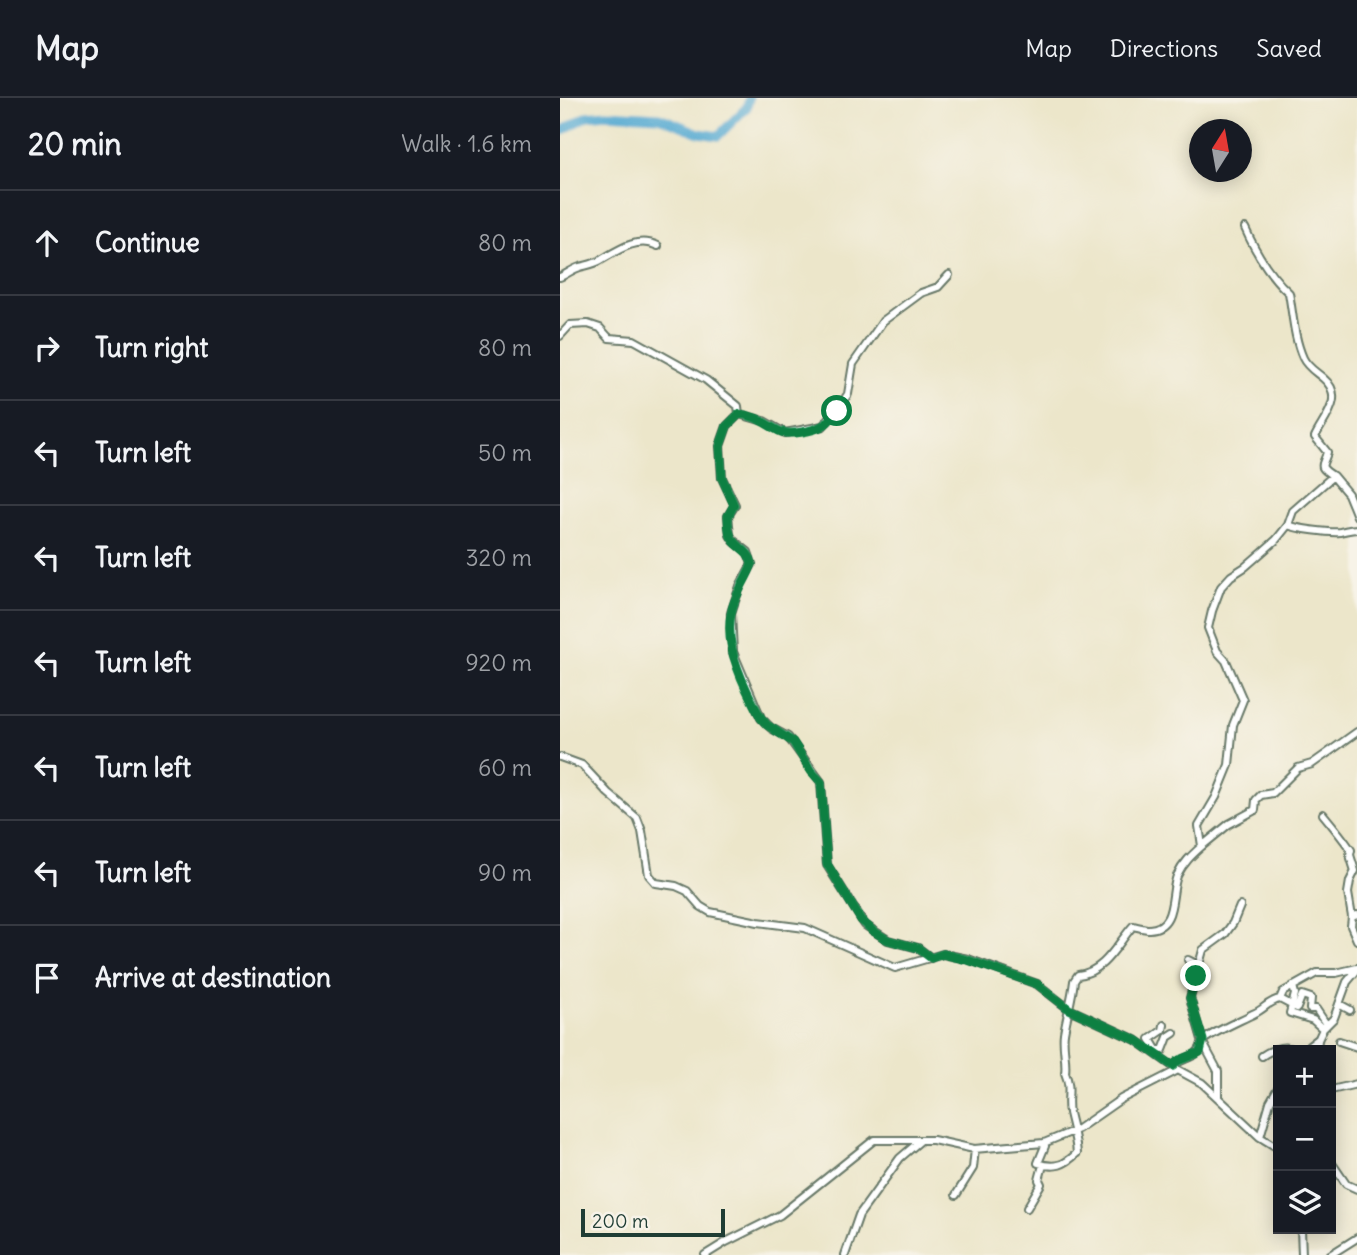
<!DOCTYPE html>
<meta charset="utf-8">
<style>
body{margin:0;font-family:Delius,sans-serif;background:#242831;color:#f1f3f6}
.controls{position:absolute;right:21px;bottom:21px;display:grid;overflow:hidden;border-radius:0px;box-shadow:0 4px 18px #0003}
.controls button{width:63px;height:63px;display:grid;place-items:center;padding:0;border:0;border-bottom:2px solid #363941;background:#171b24;color:#f1f3f6;font:35px sans-serif}
.compass{position:absolute;left:629px;top:21px;width:63px;height:63px;border-radius:50%;background:#171b24;box-shadow:0 4px 18px #0003;rotate:11deg}
.scale{position:absolute;left:21px;bottom:18px;width:144px;box-sizing:border-box;padding-left:7px;border:4px solid #1f3d34;border-top:0;font-size:19px;line-height:24px;white-space:nowrap;color:#1f3d34;-webkit-text-stroke:5px #f7f3e8;paint-order:stroke}
.stop{position:absolute;width:21px;height:21px;margin:-16px;border:5px solid #0b8043;border-radius:50%;background:#fff}
.stop.end{background:#0b8043;border-color:#fff;box-shadow:0 2px 7px #0008}
.list{margin:0;padding:0;list-style:none}
h2{display:flex;justify-content:space-between;align-items:center;height:91px;margin:0;padding:0 28px;font-size:30px}
h2 small{font-size:23px;font-weight:400;color:#9ea1a6}
.list li{display:grid;grid-template-columns:46px 1fr auto;gap:21px;align-items:center;box-sizing:border-box;height:105px;padding:0 28px;border-top:2px solid #363941}
.list b{display:block;font-size:26px;white-space:nowrap}
.list em{font-size:23px;font-style:normal;color:#9ea1a6}
.icon{flex:none;width:38px;height:38px;fill:none;stroke:currentColor;stroke-width:2;stroke-linecap:round;stroke-linejoin:round}
.map{position:relative;flex:none;width:797px;height:1157px;overflow:hidden}
header{display:flex;align-items:center;gap:42px;box-sizing:border-box;height:98px;padding:0 35px;background:#171b24;border-bottom:2px solid #363941}
header strong{font-size:33px}
nav{display:flex;gap:38px;margin-inline-start:auto;font-size:24px}
main{display:flex}
aside{flex:1;background:#171b24}
.map>svg:first-child{display:block}
.lines{fill:none;stroke-linecap:round;stroke-linejoin:round}
.river{stroke:#56aad2;stroke-width:9}
.minor-casing{stroke:#677868;stroke-width:10}
.minor{stroke:#fff;stroke-width:6}
.route{stroke:#0b8043;stroke-width:9}
</style>
<header>
<strong>Map</strong>
<nav><a>Map</a><a>Directions</a><a>Saved</a></nav>
</header>
<main>
<aside>
<h2>20 min<small>Walk · 1.6 km</small></h2>
<ul class="list">
<li><svg class="icon" aria-label="ahead" viewBox="0 0 24 24"><path d="M12 20V5M6 11l6-6 6 6"/></svg><div><b>Continue</b></div><em>80 m</em></li>
<li><svg class="icon" aria-label="right" viewBox="0 0 24 24"><path d="M7 20v-9h11M14 6l5 5-5 5"/></svg><div><b>Turn right</b></div><em>80 m</em></li>
<li><svg class="icon" aria-label="left" viewBox="0 0 24 24"><path d="M17 20v-9H6M10 6l-5 5 5 5"/></svg><div><b>Turn left</b></div><em>50 m</em></li>
<li><svg class="icon" aria-label="left" viewBox="0 0 24 24"><path d="M17 20v-9H6M10 6l-5 5 5 5"/></svg><div><b>Turn left</b></div><em>320 m</em></li>
<li><svg class="icon" aria-label="left" viewBox="0 0 24 24"><path d="M17 20v-9H6M10 6l-5 5 5 5"/></svg><div><b>Turn left</b></div><em>920 m</em></li>
<li><svg class="icon" aria-label="left" viewBox="0 0 24 24"><path d="M17 20v-9H6M10 6l-5 5 5 5"/></svg><div><b>Turn left</b></div><em>60 m</em></li>
<li><svg class="icon" aria-label="left" viewBox="0 0 24 24"><path d="M17 20v-9H6M10 6l-5 5 5 5"/></svg><div><b>Turn left</b></div><em>90 m</em></li>
<li><svg class="icon" aria-label="arrive" viewBox="0 0 24 24"><path d="M6 21V4h12l-3 4 3 4H6"/></svg><div><b>Arrive at destination</b></div></li>
</ul>
</aside>
<div class="map">
<svg width="797" height="1157" viewBox="0 0 797 1157">
<rect width="100%" height="100%" fill="#f7f3e8"/>
<filter id="ink" filterUnits="userSpaceOnUse"><feTurbulence type="fractalNoise" baseFrequency=".0143" numOctaves="2"/><feDisplacementMap in="SourceGraphic" scale="14" xChannelSelector="R" yChannelSelector="G"/><feConvolveMatrix kernelMatrix="1 2 1 2 8 2 1 2 1" color-interpolation-filters="sRGB"/></filter>
<filter id="wash" filterUnits="userSpaceOnUse"><feTurbulence type="fractalNoise" baseFrequency=".00686" numOctaves="4" result="noise"/><feDisplacementMap in="SourceGraphic" scale="28" xChannelSelector="R" yChannelSelector="G"/><feGaussianBlur stdDeviation="1.57" result="paint"/><feColorMatrix in="noise" values="0 0 0 0 0 0 0 0 0 0 0 0 0 0 0 0 0 1.4 0 .05"/><feComposite in="paint" operator="in"/></filter>
<g filter="url(#wash)">
<rect width="100%" height="100%" fill="#ece6ca"/>
<g class="lines">
<path class="river" d="M0 34 27 18 46 16 99 19 139 35 158 38 187 9 189 0"/>
</g>
</g>
<g filter="url(#ink)">
<g class="lines">
<g class="minor-casing">
<path id="minor" d="M685 130C696 155 709 177 729 195 733 217 734 240 743 260 747 269 756 274 763 280 786 299 764 320 755 339L767 354C764 368 756 367 773 378L733 413 728 427
M0 179C7 176 13 171 20 169 27 167 35 166 41 162 58 152 77 138 98 148
M0 238 10 227 28 226 40 230 49 240 74 242 146 282 178 308 179 316 204 323 225 335 263 328 284 302 288 296 293 266 323 223 361 195 378 189 389 177
M179 316 167 328 160 348 162 380 175 407 168 418 170 437 174 443 188 454 192 466 180 488 171 515 173 554 201 620 211 630 228 639 261 684 267 767 305 827 328 842 358 850 371 860
M773 378 788 396 797 418
M0 659 22 667 48 695 77 720 82 733 89 777 96 785 116 788 127 793 140 808 150 814 198 824 245 830 335 870 383 856 408 861 477 886 509 911 576 942 618 972 642 985 700 1039 718 1050
M763 716C773 728 782 739 791 752L790 757 795 773 790 783 788 795 792 819
M642 748 669 726 695 712 696 702 701 697 713 695 738 670 752 666 797 634
M797 817 792 819 791 828 797 842
M628 862 638 867
M733 888 735 896 730 915 753 922 763 931
M720 901 737 910 742 897 751 900 750 911H756L766 926
M779 906 790 912
M643 942C660 931 677 924 695 915 704 911 709 903 720 901L723 894 757 875H776L797 870
M779 943 797 949
M596 951 590 941 603 932 604 927
M594 952H603L608 939 614 935
M744 952 758 941
M757 952 758 942 763 931 774 920 787 884 797 872
M702 958C711 952 724 946 735 952
M613 968C624 958 639 961 642 945
M771 992 797 986
M658 998V973L643 945 630 900 643 852 665 836 673 825 680 808
M700 1039 710 1004 718 990
M484 1045 485 1048 478 1065C495 1071 505 1067 517 1055 516 1041 512 1028 509 1015 506 999 512 991 505 975 507 963 502 948 504 935 507 917 512 900 514 883L518 877C545 874 557 846 573 828 578 829 585 831 589 831 617 830 610 795 617 778 623 765 632 757 642 748L639 728 656 699 669 667 673 627 683 602 666 563 657 553 648 530 652 513 661 489 671 478 685 469 716 442 728 427C737 431 770 435 780 434 786 433 790 431 797 431
M771 1064 786 1086 797 1091
M396 1097 413 1070 415 1051
M467 1110 481 1086 479 1082 483 1067
M741 1131 742 1157
M145 1157 166 1144 220 1117 314 1042H373L414 1051 484 1045 518 1031 561 1001 618 972
M285 1157 299 1117 340 1060 360 1043
M770 1157 797 1140"/>
</g>
<use href="#minor" class="minor"/>
</g>
</g>
<g class="lines" filter="url(#ink)">
<path class="route" d="M277 313C273 318 269 325 262 328 253 333 229 338 219 333 206 326 195 317 179 316L167 328 160 348 162 380 174 407 168 418C168 425 168 436 173 442 181 452 189 452 192 466 186 483 174 497 171 516 164 550 185 591 201 620L207 627 233 644 251 673 261 684 267 766 301 822 313 833 328 842 358 850 371 860 383 856 408 862 477 886 509 911 576 942 613 968 618 963 640 954 643 942 630 900 636 878"/>
</g>
</svg>
<div class="controls">
<button>+</button>
<button>−</button>
<button><svg class="icon" aria-label="layers" viewBox="0 0 24 24"><path d="M12 4l9 5-9 5-9-5zM3 14l9 5 9-5"/></svg></button>
</div>
<svg class="compass" viewBox="-18 -18 36 36"><path d="M0-13l5 13h-10z" fill="#e53935"/><path d="M0 13l5-13h-10z" fill="#9ea1a6"/></svg>
<div class="scale">200 m</div>
<div class="stop" style="left:277px;top:313px"></div>
<div class="stop end" style="left:636px;top:878px"></div>
</div>
</main>
